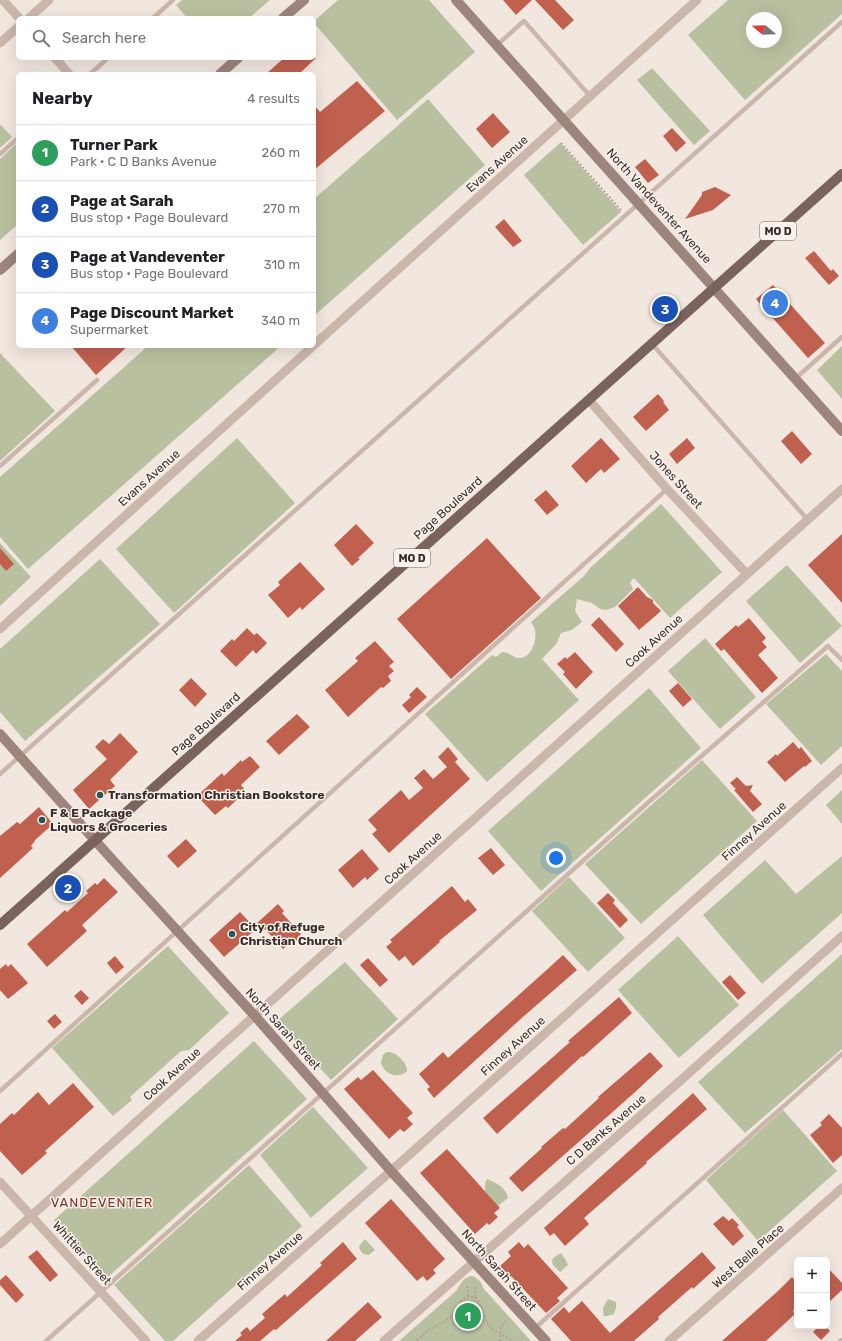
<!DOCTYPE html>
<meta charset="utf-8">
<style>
body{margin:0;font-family:Rubik,sans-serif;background:#f2f2f2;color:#202124}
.controls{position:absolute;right:12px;bottom:12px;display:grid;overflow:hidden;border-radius:6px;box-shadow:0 4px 16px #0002}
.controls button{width:36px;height:36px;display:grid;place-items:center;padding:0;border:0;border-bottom:1px solid #e0e0e0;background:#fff;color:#202124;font:20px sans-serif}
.compass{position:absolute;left:746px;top:12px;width:36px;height:36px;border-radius:50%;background:#fff;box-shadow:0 4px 16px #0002;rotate:289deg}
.you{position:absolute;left:556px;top:858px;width:14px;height:14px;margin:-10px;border:3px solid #fff;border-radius:50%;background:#1a73e8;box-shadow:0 0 0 6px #1a73e833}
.badge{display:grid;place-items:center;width:26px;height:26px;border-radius:50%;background:#215856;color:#fff;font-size:13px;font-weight:700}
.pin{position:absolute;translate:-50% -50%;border:2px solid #fff;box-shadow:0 1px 4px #0006}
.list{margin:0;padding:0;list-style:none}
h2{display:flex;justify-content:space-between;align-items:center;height:52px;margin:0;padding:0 16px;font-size:17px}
h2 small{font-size:13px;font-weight:400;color:#757577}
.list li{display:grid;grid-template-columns:26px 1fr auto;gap:12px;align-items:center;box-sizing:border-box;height:56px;padding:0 16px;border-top:1px solid #e0e0e0}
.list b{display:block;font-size:15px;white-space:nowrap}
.list p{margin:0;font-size:13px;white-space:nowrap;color:#757577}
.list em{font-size:13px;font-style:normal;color:#757577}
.icon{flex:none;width:22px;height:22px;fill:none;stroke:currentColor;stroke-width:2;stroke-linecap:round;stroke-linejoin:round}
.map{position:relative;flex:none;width:842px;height:1341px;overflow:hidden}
.search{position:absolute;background:#fff;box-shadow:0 4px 16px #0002;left:16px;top:16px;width:300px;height:44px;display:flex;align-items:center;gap:10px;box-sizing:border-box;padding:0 14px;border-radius:6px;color:#757577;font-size:15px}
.panel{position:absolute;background:#fff;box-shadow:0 4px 16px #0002;left:16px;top:72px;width:300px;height:276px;border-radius:6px}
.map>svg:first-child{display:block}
.green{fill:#b8c0a0;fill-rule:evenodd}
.building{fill:#c0604f}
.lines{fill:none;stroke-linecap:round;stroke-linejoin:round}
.path{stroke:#b5a096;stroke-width:2;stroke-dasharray:2 2;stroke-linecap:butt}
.lane{stroke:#cab6ab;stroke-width:4.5}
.street{stroke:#cab6ab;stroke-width:9}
.secondary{stroke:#9d857d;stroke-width:10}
.primary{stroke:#79635c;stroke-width:10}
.poi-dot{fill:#215856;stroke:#f9f2ec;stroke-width:1.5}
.labels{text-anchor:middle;stroke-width:3;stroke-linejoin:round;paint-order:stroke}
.shield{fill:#f9f2ec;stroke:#726864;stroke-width:1}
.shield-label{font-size:11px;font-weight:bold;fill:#382d2a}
.street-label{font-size:12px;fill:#382d2a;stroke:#f9f2ec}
.poi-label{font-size:12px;font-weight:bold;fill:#382d2a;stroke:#f9f2ec;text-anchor:start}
.neighbourhood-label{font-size:13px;letter-spacing:1px;fill:#833427;stroke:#f9f2ec}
</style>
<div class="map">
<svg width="842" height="1341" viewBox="0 0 842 1341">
<rect width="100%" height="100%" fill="#f2e7df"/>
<path class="green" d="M182 0H270L249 18H187L176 5Z
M338 0H429L475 52 397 120 314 23V21Z
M728 0H842V14L745 100 688 35ZM752 18H776V42H752Z
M652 68 710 131 694 145 637 80Z
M428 99 485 165 314 316V199Z
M0 124 12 137 0 148Z
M560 143 621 212 583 245 524 175Z
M16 144 18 146V224L0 240V159Z
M148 346H281L28 569 0 537V477Z
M842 346V399L817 370Z
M0 353 55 411 0 461Z
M237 438 295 503 174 613 116 549Z
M661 504 722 572 670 618 634 578 630 582 633 589 615 607 606 610 600 609 592 603 577 599 575 611 582 622 572 630 561 633 557 643 542 659 579 700 487 782 425 714 492 655 496 657 502 652C510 652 513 658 519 658 532 658 537 640 535 630 535 628 532 624 531 622L584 576 591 567Z
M0 543 31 577 0 606Z
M100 559 160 624 25 741 0 712V649Z
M787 565 842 626 800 663 746 601Z
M705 638 756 697 720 729 668 671Z
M826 654 842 671V746L821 765 766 704Z
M649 688 701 748 541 891 488 831Z
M702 760 757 821 641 924 585 864Z
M842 790V824L826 805Z
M842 856V913L762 984 703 915 765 860 796 894Z
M569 877 625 938 588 972 532 911Z
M678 936 739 1005 679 1058 618 990Z
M168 946 229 1013 189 1050 181 1051 130 1097 132 1100 113 1116 52 1048Z
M842 954V1049L745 1133 698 1082Z
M345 962 398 1019 331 1080 277 1021Z
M254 1041 307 1099 108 1277 54 1220Z
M386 1052C389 1052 391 1052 393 1053 399 1055 408 1065 407 1071 398 1080 383 1074 381 1062L383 1055Z
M313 1107 368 1168 311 1218 260 1155Z
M783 1110 837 1171 758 1241 706 1180Z
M249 1165 302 1226 173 1341H165L114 1285Z
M487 1179C496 1183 506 1187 508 1198L498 1206 485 1191V1184Z
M365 1239 375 1250 369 1255C363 1255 360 1252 359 1246Z
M561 1253 567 1262 568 1265 560 1272 553 1265 552 1261 553 1258Z
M473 1276 480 1281 484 1289 531 1341H399L456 1291C462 1283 462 1277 473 1276Z
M608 1299 616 1302V1308L614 1314 607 1316H604C601 1309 605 1304 608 1299Z"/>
<path class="building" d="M503 0H532L516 15Z
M535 0H555L574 20 563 30Z
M284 58H316L299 74H266Z
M357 81 385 111 314 170V105L320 112Z
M493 113 510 132 492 148 476 129Z
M672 128 686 143 676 152 663 136Z
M645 159 659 175 648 183 635 167Z
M715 187 731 195 713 210 685 219 702 195V192Z
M504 219 522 241 513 247 495 227Z
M814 251 831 271 833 269 839 276 829 285 805 258Z
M773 285 825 343 808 358 756 299Z
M71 346H128L96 375Z
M658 394 664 401 663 402 669 410 646 431 633 417Z
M792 431 812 454 801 464 781 441Z
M601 438 620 459 604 473 601 469 586 483 571 466Z
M687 438 695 448 677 464 669 454Z
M546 490 559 505 547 515 534 500Z
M356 524 374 543 358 558 360 559 352 566 334 545Z
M842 534V603L808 565Z
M487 538 541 598 451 679 397 619Z
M0 548 14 564 6 571 0 564Z
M300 562 325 589 302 610 300 607 288 618 268 595 280 585 278 582Z
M638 587 647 597 653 600V603L661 611 639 630 618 606Z
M599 617 624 644 616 652 591 625Z
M749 618 766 638 762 642 767 647 758 655 778 678 762 693 724 649 721 651 715 644 736 625 738 627Z
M247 628 254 635 257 633 267 643 256 654 253 650 236 667 220 651 232 639 234 641Z
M375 641 394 662 389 666 394 671 388 676 391 681 383 688 381 687 348 717 325 690 358 661 355 658Z
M575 652 593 672 576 689 563 674 565 672 557 664 565 657 567 659Z
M191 678 207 694 195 707 179 690Z
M678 683 692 699 683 707 669 691Z
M417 687 427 697 409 713 402 705 411 697 409 695Z
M297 714 310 727 279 755 266 741Z
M120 733 138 752 110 780 115 786 89 809 73 790 107 759 95 747 103 739 109 744Z
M793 742 799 749 801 747 812 761 805 767 804 766 785 782 767 762 776 754 777 756Z
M448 747 458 759 455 762 470 779 389 853 372 834 377 830 368 820 401 790 409 800 423 788 414 778 424 769 433 779 447 767 438 757Z
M250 756 260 767 241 785 246 791 228 808 226 806 215 815 197 796 222 773 224 776 241 760 242 762Z
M737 777 746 786 753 785 750 791 762 804 753 812 734 790 736 789 730 783Z
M39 807 53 824 34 841H35L31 846 33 848 0 878V836L17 822 20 824Z
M186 839 197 851 178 868 167 856Z
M491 848 505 865 493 875 478 858Z
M362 849 379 869 367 880 365 877 353 888 338 870Z
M104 878 118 892 82 925 87 931 47 967 27 944 65 910 67 912 88 893 86 891 95 883 97 885Z
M452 886 465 902 468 899 477 910 439 941 440 942 413 966 405 956 399 961 386 947 392 942 390 940Z
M608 893 615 900 613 903 628 920 620 928 597 903Z
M278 904 284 911 282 913 301 934 297 938 298 939 291 946 289 944 283 949 265 929 264 930 257 923Z
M240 912 256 929 224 957 209 940Z
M563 955 577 970 524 1016 434 1098 427 1089 430 1087 419 1074 443 1052 448 1058 541 975Z
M115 956 124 967 116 974 107 963Z
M368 958 388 980 380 987 360 965Z
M6 964 8 967 11 964 28 983 8 999 0 990V969Z
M730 975 746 993 738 1000 722 982Z
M81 990 89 998 82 1005 74 996Z
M619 997 632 1013 583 1057 582 1056 497 1134 483 1118 536 1072 570 1042 568 1041Z
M55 1014 62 1022 54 1029 47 1021Z
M650 1052 663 1066 634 1093 522 1192 509 1178 542 1148 541 1147 563 1128 565 1129 599 1098 598 1097Z
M373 1070 413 1113 407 1118 413 1124 404 1132 400 1129 389 1139 344 1089 358 1077 361 1080Z
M73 1083 94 1107 45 1151 47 1153 22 1175 0 1151V1124L12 1113 14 1115 38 1092 49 1105Z
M693 1093 707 1109 646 1162 647 1163 584 1218 589 1224 565 1246 554 1233 550 1236 544 1228Z
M829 1114 842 1128V1155L833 1163 810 1135 822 1125 820 1123Z
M447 1149 500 1208 494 1213 498 1217 489 1225 487 1223 475 1234 420 1173Z
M391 1199 445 1259 433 1270 436 1273 427 1281 423 1276 417 1281 365 1223Z
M723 1216 729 1221 732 1218 739 1225 737 1227 744 1236 733 1246 713 1224Z
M343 1242 357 1259 276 1330 274 1329 260 1341H235L242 1335 240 1333 247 1327 250 1331 265 1318 262 1314 285 1294 287 1297 322 1265 320 1263Z
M519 1242 524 1248 528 1244 568 1288 557 1298 560 1301 546 1313 511 1276 510 1277 500 1266 511 1256 508 1252Z
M37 1250 58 1275 50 1282 28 1257Z
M702 1252 716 1268 693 1289 692 1287 658 1317 659 1319 634 1341H571L551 1319 564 1307 569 1313 582 1301 610 1333Z
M827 1267 842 1283V1290L827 1304Z
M6 1275 24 1295 16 1303 0 1285V1280Z
M792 1277 797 1283V1307L793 1311 795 1314 766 1341H722L778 1291Z
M368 1302 382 1317 355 1341H326Z
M819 1326H825L830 1331 821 1340 813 1332Z"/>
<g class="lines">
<path class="path" d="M561 143 621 210
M467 1286 468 1296
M475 1297 476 1287
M417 1341C426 1330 437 1327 448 1319 456 1313 458 1306 463 1299 468 1295 474 1296 478 1300 483 1311 484 1323 495 1331 501 1334 507 1337 512 1341
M500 1341 501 1328 506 1321"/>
<path class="lane" d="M153 18 173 0
M497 45 524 21 590 96
M90 74 108 58
M0 154 18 138
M652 344 808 520
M796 378 842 337
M0 466 97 380
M0 774 842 22
M0 1091 667 489
M535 1328 842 1054
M46 1341 651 800 828 646 842 660
M840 1341 842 1340"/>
<path class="street" d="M3 0 19 18
M29 18 49 0
M0 43 18 27
M55 58 69 74
M314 345 697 0
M589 400 667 489 747 574
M0 629 313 346
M0 1182 146 1341
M0 1244 842 489
M198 1341 391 1171 842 768
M384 1341 680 1081 842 936
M669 1341 842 1188"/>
<path class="secondary" d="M456 0 842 431
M283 18 304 0
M220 74 238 58
M0 270 18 254
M0 734 109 856 255 1016 391 1171 546 1341"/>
<path class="primary" d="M0 925 842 174"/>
</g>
<g class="poi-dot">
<circle cx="100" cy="795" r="4"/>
<circle cx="42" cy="820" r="4"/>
<circle cx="232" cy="934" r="4"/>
</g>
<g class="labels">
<g class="shield">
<rect x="760" y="222" width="36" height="18" rx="3"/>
<rect x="394" y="549" width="36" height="18" rx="3"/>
</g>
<g class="shield-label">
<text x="778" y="235">MO D</text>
<text x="412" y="562">MO D</text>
</g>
<g class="street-label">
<text transform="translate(497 164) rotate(-42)" y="4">Evans Avenue</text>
<text transform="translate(659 206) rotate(48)" y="4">North Vandeventer Avenue</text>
<text transform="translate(149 478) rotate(-42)" y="4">Evans Avenue</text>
<text transform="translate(676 480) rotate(48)" y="4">Jones Street</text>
<text transform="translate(448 508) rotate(-42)" y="4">Page Boulevard</text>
<text transform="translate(654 641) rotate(-42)" y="4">Cook Avenue</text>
<text transform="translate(206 724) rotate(-42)" y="4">Page Boulevard</text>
<text transform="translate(754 831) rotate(-42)" y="4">Finney Avenue</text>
<text transform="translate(413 858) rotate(-42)" y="4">Cook Avenue</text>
<text transform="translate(283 1029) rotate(48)" y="4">North Sarah Street</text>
<text transform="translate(513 1046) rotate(-42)" y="4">Finney Avenue</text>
<text transform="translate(172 1074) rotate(-42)" y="4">Cook Avenue</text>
<text transform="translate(606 1130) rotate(-41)" y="4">C D Banks Avenue</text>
<text transform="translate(82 1253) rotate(48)" y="4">Whittier Street</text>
<text transform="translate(748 1256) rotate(-41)" y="4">West Belle Place</text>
<text transform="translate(270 1261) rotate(-41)" y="4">Finney Avenue</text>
<text transform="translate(499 1270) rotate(48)" y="4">North Sarah Street</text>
</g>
<g class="poi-label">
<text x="108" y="799">Transformation Christian Bookstore</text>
<text x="50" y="817">F &amp; E Package<tspan x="50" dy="14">Liquors &amp; Groceries</tspan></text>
<text x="240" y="931">City of Refuge<tspan x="240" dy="14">Christian Church</tspan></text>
</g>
<g class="neighbourhood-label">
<text x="102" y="1207">VANDEVENTER</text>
</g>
</g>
</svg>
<div class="controls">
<button>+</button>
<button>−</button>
</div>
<svg class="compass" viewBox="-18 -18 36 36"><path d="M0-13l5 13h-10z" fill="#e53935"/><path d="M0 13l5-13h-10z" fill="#757577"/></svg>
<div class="you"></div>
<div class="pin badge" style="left:468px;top:1316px;background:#2e9e5b">1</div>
<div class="pin badge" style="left:68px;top:888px;background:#1a4fb4">2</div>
<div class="pin badge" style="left:665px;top:309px;background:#1a4fb4">3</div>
<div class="pin badge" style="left:775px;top:303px;background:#3f7fe0">4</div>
<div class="search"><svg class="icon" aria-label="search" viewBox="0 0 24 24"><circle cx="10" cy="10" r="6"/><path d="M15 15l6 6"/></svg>Search here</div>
<section class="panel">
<h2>Nearby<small>4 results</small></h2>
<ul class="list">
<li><span class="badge" style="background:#2e9e5b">1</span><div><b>Turner Park</b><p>Park · C D Banks Avenue</p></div><em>260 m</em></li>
<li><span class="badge" style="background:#1a4fb4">2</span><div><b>Page at Sarah</b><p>Bus stop · Page Boulevard</p></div><em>270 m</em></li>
<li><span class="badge" style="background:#1a4fb4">3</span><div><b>Page at Vandeventer</b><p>Bus stop · Page Boulevard</p></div><em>310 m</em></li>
<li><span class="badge" style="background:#3f7fe0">4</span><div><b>Page Discount Market</b><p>Supermarket</p></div><em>340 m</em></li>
</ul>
</section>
</div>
